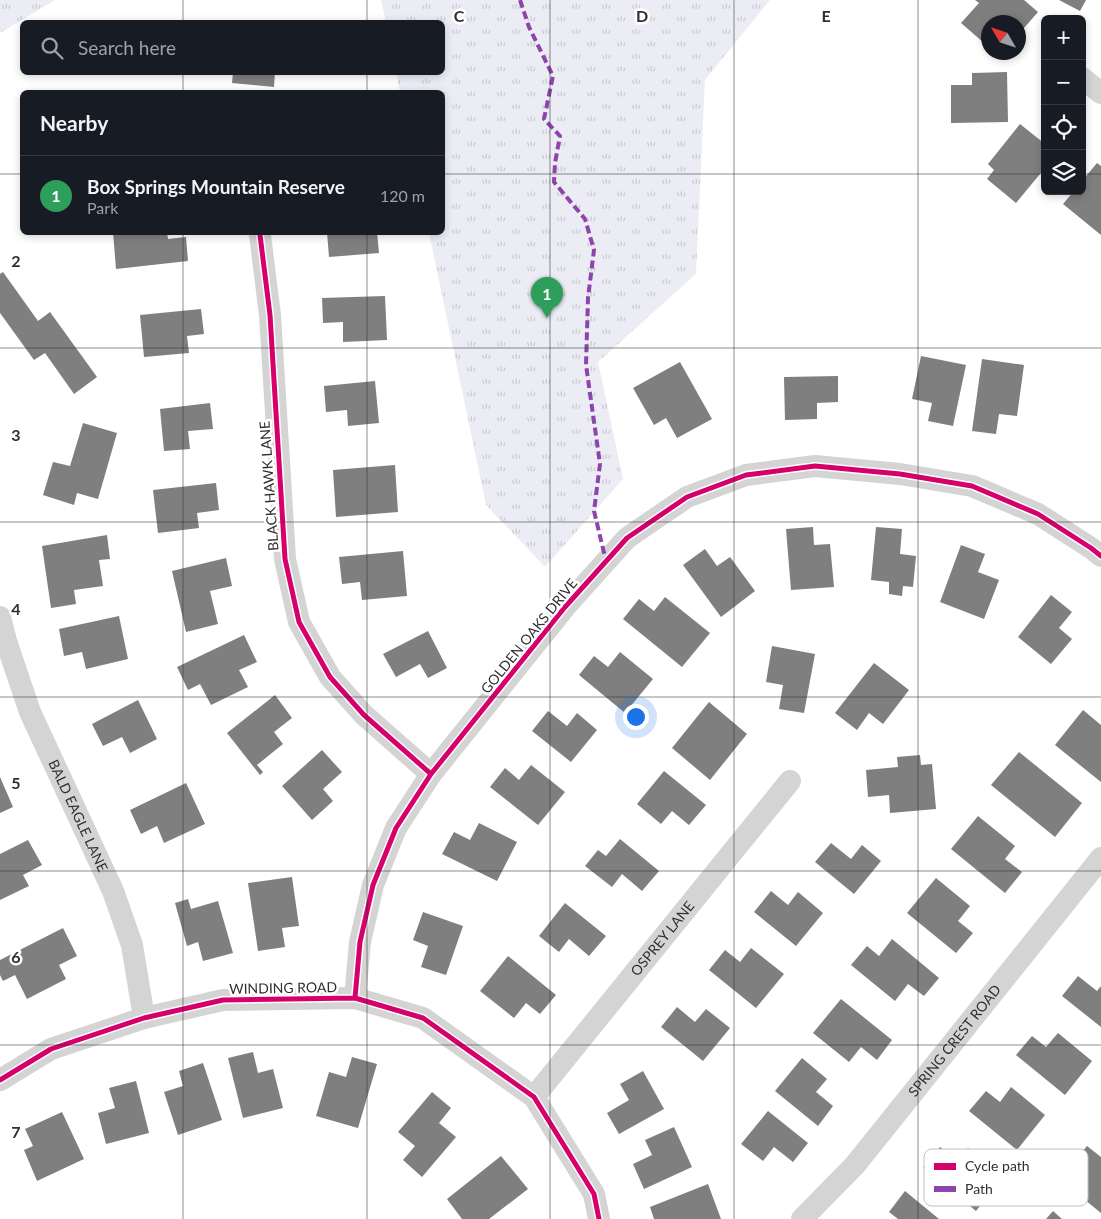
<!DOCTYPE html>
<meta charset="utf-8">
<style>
body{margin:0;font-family:Lato,sans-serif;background:#242831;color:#f1f3f6}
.controls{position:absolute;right:15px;top:15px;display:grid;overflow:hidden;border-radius:8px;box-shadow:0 2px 8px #0003}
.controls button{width:45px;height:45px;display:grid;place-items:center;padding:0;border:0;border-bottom:1px solid #363941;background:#171b24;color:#f1f3f6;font:25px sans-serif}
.compass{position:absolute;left:981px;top:15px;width:45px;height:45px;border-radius:50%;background:#171b24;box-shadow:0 2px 8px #0003;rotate:309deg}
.you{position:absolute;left:635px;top:716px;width:18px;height:18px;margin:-12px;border:4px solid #fff;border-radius:50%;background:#1a73e8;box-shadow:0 0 0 8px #1a73e833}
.badge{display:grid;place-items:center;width:32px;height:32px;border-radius:50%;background:#1a73e8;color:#fff;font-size:16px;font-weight:700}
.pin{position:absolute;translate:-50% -41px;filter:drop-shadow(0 1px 2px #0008)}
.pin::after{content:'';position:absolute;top:26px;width:18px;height:15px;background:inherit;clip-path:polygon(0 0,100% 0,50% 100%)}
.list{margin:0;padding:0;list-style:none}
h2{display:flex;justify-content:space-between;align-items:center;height:65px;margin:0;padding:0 20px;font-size:21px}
h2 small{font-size:16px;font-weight:400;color:#9ea1a6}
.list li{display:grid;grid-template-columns:32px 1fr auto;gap:15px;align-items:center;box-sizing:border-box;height:80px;padding:0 20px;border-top:1px solid #363941}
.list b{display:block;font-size:19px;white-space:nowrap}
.list p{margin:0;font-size:16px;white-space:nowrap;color:#9ea1a6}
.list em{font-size:16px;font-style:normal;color:#9ea1a6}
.icon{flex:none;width:28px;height:28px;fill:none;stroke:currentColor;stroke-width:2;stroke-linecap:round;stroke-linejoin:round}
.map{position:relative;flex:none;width:1101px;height:1219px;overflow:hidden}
.search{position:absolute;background:#171b24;box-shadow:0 2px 8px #0003;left:20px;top:20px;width:425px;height:55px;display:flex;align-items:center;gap:12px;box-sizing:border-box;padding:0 18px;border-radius:8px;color:#9ea1a6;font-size:19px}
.panel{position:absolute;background:#171b24;box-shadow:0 2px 8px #0003;left:20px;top:90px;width:425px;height:145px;border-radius:8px}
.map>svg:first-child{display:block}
.park{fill:url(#park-tufts)}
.building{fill:#7f7f7f}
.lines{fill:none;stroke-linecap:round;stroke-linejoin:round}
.minor{stroke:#d4d4d4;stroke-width:22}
.quiet{stroke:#8e44ad;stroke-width:4;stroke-dasharray:8 4;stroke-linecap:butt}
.cycleway-casing{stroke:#fff;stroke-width:8}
.cycleway{stroke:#d6006c;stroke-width:5}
.grid{fill:none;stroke:#2f2f2f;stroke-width:1;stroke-opacity:0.55}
.labels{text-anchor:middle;stroke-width:5;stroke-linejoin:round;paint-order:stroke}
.street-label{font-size:14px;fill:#2f2f2f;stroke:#fff}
.key{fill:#fff;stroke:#c1c1c1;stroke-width:1}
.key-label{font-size:14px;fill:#2f2f2f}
.grid-label{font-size:16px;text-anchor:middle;font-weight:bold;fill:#2f2f2f;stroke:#fff;stroke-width:5;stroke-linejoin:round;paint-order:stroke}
</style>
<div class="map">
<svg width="1101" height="1219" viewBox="0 0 1101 1219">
<defs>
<pattern id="park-tufts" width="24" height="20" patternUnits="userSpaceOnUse" patternTransform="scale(1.25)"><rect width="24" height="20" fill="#ececf5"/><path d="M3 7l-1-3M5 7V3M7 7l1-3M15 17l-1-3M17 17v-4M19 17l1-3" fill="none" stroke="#cbcbd2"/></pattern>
</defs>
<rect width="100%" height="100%" fill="#fff"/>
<path class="park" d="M0 0H55L0 33Z
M381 0H770L705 80 696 274 598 362 623 479 545 567 486 505 429 233 442 232V92H400L396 73 442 72V22H386Z"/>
<path class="building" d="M975 0H1024L1038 12 1018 35V22H988V38L984 43 961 23 979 3Z
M1059 0H1086L1080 11Z
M233 72H275L274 87 232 83Z
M1007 72 1008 122 951 123V85H972V73Z
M1020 124 1045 144V168L1016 203 987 179 994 170 988 164Z
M1097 163 1101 166V235L1063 204 1074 191H1082V181Z
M113 232H167L168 239 186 237 188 261 116 269Z
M327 232H377L379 253 329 257Z
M3 272 38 321 50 312 97 377 74 394 45 353 34 360 0 313V274Z
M385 296 387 340 343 342V322L323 323 322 298Z
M201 309 204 334 187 336 189 353 144 357 140 315Z
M921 356 966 365 953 426 928 421 932 403 912 399Z
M982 359 1024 365 1017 416 999 414 996 434 972 431Z
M680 362 712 419 677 438 666 418 654 425 633 388Z
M838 376V402L817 403V419L785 420 784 377Z
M375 381 379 423 348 426 347 410 326 412 324 386Z
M210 403 213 429 188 431 190 449 164 451 160 409Z
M83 423 117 433 98 499 77 493 74 505 43 495 53 462 70 466Z
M395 465 398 512 336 517 333 470Z
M216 483 219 510 197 513 199 528 158 533 153 490Z
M813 527 814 545 830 544 834 587 791 590 786 529Z
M876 527 902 529 900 554 916 556 913 587 903 586 902 596 889 594V582L871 580Z
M107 535 110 559 99 560 103 586 74 590 76 604 51 608 42 546Z
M961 545 985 554 978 572 999 580 984 619 940 602Z
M705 549 717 566 730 557 755 591 721 617 683 565Z
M403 551 407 596 362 600 360 582 342 584 339 557Z
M226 558 232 586 210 591 218 624 186 632 172 571Z
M1051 595 1072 612 1059 628 1072 639 1051 664 1018 637Z
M665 597 710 633 682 667 623 619 639 599 654 611Z
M119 616 128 659 86 669 82 652 64 656 59 629Z
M428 631 447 668 428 678 420 664 396 677 383 654Z
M244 635 257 662 239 670 248 687 211 705 200 684 188 690 177 667Z
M772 646 815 654 804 713 779 709 783 685 766 682Z
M620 652 653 679 625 713 579 675 594 656 608 667Z
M874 663 909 690 883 724 869 713 857 730 835 713Z
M275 695 292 718 274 732 283 744 257 765 263 772 260 775 227 733Z
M138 700 157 739 130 753 122 737 103 746 92 724Z
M709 702 747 734 710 780 672 748Z
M1083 710 1101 725V782L1055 745Z
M548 711 567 726 577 713 597 730 571 762 532 731Z
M322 750 342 772 323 789 333 801 312 820 282 786Z
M1019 752 1082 803 1055 837 991 785Z
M920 755 921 765 932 764 936 809 890 813 889 795 868 797 866 770 898 767 897 757Z
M531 765 565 792 538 825 490 787 505 768 519 780Z
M664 771 706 805 689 825 672 811 661 824 637 804Z
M0 777 13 807 0 813Z
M186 783 205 824 164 843 157 826 141 834 130 810Z
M978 816 1015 846 1005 859 1022 872 1005 893 951 849Z
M479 823 517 842 497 881 442 854 454 832 470 840Z
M620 839 659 871 642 891 622 874 612 887 585 866 598 850 606 856Z
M28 840 42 865 23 875 29 886 0 900V854Z
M831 843 851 859 862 845 881 861 854 894 815 862Z
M292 877 299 926 282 928 285 947 258 951 248 883Z
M936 878 970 906 958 921 973 933 956 953 907 913Z
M771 891 788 905 798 892 823 913 796 946 754 912Z
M188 899 191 909 218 901 233 953 203 961 198 942 187 946 175 903Z
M565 903 606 936 589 956 569 939 559 952 539 936Z
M423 912 463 926 446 975 421 967 428 946 413 940Z
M63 928 77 956 59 965 66 979 27 999 15 975 3 981 0 975V960Z
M892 939 939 978 924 996 908 984 895 1001 851 965 867 946 879 956Z
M751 948 784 974 756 1008 709 970 725 950 740 962Z
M508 956 556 995 540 1014 526 1003 514 1018 480 991Z
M1078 976 1097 991 1101 986V1027L1062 996Z
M841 999 892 1040 877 1060 861 1047 849 1062 813 1033Z
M677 1007 695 1022 706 1009 730 1028 703 1061 661 1027Z
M1058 1033 1092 1061 1065 1095 1016 1055 1032 1036 1046 1047Z
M253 1052 258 1073 273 1069 283 1108 243 1118 228 1058Z
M352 1057 377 1064 358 1128 316 1116 329 1072 346 1077Z
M802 1058 827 1079 816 1092 833 1106 818 1126 775 1091Z
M203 1063 222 1120 178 1135 164 1092 183 1086 179 1071Z
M643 1071 664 1109 619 1134 607 1113 629 1100 620 1084Z
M136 1081 149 1133 106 1144 98 1113 115 1108 109 1088Z
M1011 1087 1045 1115 1017 1150 969 1111 986 1091 1000 1102Z
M432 1092 451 1108 439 1123 456 1137 422 1177 403 1160 415 1146 398 1132Z
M768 1111 808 1143 793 1162 774 1147 763 1161 741 1144Z
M62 1112 84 1159 37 1181 24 1150 33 1146 25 1129Z
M674 1127 692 1167 644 1189 633 1164 652 1155 645 1140Z
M1087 1146 1101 1157V1213L1052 1173 1069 1151 1077 1158Z
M940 1147 957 1160 968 1148 1003 1177 976 1211 923 1168Z
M501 1156 528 1189 489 1219H462L447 1199Z
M708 1184 721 1219H654L650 1207Z
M905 1191 939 1219H898L889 1212Z
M1053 1211 1062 1219H1046Z"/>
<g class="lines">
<g class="minor">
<path d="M1082 78 1101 93"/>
<path d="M260 235 270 315 285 559 299 622 330 677 364 715 431 774"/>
<path id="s1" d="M0 617 6 641 30 712 113 891 132 945 144 1018"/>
<path d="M355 998 360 942 373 885 396 828 431 774 565 607 627 538 687 497 746 475 815 466 900 474 972 486 1038 514 1091 548 1101 556"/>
<path d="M0 1080 51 1049 144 1018 223 1000 355 998 423 1018 534 1097 594 1194 599 1219"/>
<path id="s2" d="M534 1097 790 781"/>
<path id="s3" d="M802 1219 855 1165 1101 858"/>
</g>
<path class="quiet" d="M520 0 529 27 553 76 544 119 560 136 555 163 554 182 585 219 594 250 588 298 586 365 600 464 594 511 606 561"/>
<g class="cycleway-casing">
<path id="cycleway" d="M260 235 270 315 285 559 299 622 330 677 364 715 431 774
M355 998 360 942 373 885 396 828 431 774 565 607 627 538 687 497 746 475 815 466 900 474 972 486 1038 514 1091 548 1101 556
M0 1080 51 1049 144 1018 223 1000 355 998 423 1018 534 1097 594 1194 599 1219"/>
</g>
<use href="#cycleway" class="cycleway"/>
</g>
<path class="grid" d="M183 0V22M367 0V22M550 0V1219M734 0V1219M918 0V1219M183 72V92M367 72V92M0 174H22M442 174H1045M1082 174H1101M183 232V1219M367 232V1219M0 348H1101M0 522H1101M0 697H1101M0 871H1101M0 1045H1101"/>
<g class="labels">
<g class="street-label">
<text transform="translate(269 486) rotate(-94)" y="5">BLACK HAWK LANE</text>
<text transform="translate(529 636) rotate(-51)" y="5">GOLDEN OAKS DRIVE</text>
<text dy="5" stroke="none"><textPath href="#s1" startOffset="214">BALD EAGLE LANE</textPath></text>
<text dy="5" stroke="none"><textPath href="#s2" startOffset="204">OSPREY LANE</textPath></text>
<text transform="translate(283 988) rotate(-1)" y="5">WINDING ROAD</text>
<text dy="5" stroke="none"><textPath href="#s3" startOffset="235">SPRING CREST ROAD</textPath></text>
</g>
</g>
<rect x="924" y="1149" width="164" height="57" rx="8" class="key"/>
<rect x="934" y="1163" width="22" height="7" fill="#d6006c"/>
<rect x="934" y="1186" width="22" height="6" fill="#8e44ad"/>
<g class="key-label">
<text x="965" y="1171">Cycle path</text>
<text x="965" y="1194">Path</text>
</g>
<g class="grid-label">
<text x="459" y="22">C</text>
<text x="642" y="22">D</text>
<text x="826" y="22">E</text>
<text x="16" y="267">2</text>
<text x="16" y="441">3</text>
<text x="16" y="615">4</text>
<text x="16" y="789">5</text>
<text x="16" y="963">6</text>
<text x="16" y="1138">7</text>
</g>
</svg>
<div class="controls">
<button>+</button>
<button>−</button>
<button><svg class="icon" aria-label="locate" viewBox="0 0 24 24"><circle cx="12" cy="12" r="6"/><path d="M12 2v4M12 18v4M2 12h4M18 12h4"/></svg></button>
<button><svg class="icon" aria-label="layers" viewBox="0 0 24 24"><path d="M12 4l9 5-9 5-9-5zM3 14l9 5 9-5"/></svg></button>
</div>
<svg class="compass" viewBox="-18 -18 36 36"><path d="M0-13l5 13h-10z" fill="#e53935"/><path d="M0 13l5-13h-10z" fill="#9ea1a6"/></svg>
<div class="you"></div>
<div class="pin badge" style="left:547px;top:318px;background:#2e9e5b">1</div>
<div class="search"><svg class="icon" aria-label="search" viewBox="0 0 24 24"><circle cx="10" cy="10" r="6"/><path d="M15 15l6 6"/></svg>Search here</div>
<section class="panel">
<h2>Nearby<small></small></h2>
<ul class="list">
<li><span class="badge" style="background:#2e9e5b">1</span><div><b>Box Springs Mountain Reserve</b><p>Park</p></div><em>120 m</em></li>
</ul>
</section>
</div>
